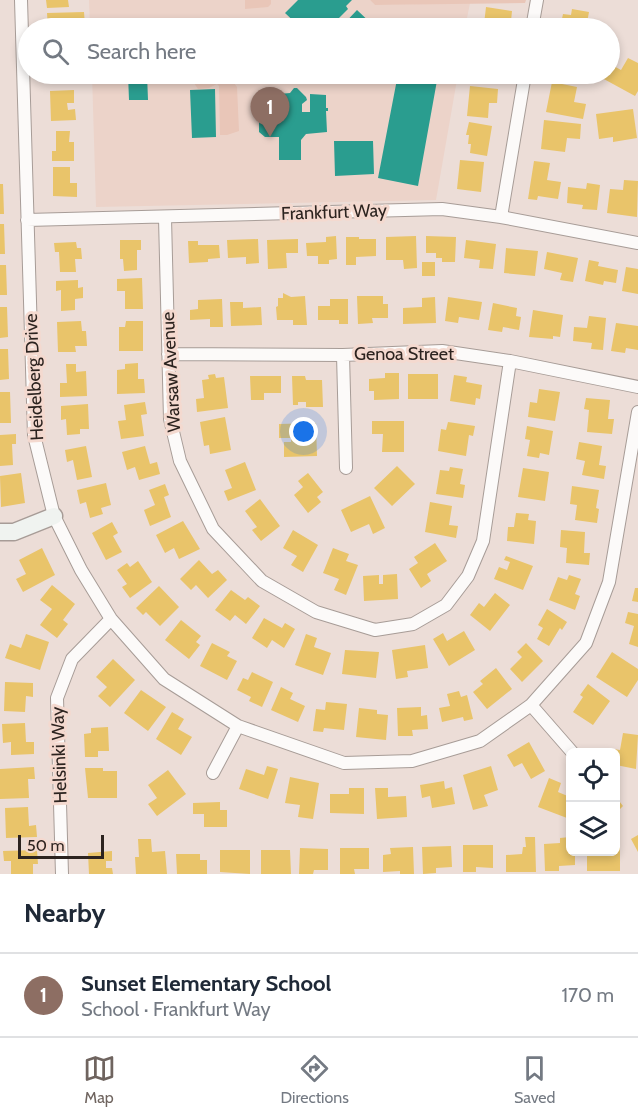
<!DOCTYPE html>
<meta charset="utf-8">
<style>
body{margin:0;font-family:Cabin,sans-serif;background:#f6f6f7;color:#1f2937}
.controls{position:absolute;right:18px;bottom:18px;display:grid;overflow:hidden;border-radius:9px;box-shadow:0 3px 9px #0003}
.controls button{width:54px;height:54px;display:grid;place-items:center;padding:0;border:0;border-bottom:2px solid #e0e1e3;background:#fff;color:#1f2937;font:30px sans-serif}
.scale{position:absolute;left:18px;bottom:15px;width:86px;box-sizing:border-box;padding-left:6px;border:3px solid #2c231f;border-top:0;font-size:16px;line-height:21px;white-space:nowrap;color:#2c231f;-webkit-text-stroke:4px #f4d9cf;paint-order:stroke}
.you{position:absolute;left:304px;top:432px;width:21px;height:21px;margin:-15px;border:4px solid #fff;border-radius:50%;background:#1a73e8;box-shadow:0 0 0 9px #1a73e833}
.badge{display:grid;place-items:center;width:39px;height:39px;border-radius:50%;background:#6f645f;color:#fff;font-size:20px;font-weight:700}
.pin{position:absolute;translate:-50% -50px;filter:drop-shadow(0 2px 3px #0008)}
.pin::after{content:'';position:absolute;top:32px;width:21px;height:18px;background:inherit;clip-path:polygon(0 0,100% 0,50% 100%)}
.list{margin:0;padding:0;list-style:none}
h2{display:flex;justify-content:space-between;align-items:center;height:78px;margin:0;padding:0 24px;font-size:26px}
h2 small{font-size:20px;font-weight:400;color:#747a83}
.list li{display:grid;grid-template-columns:39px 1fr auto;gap:18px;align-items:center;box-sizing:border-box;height:84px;padding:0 24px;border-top:2px solid #e0e1e3}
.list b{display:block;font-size:22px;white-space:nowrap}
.list p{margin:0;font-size:20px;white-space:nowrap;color:#747a83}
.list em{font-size:20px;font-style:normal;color:#747a83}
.icon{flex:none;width:33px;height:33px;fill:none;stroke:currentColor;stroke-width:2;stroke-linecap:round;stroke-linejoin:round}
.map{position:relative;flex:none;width:638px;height:874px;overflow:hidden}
.search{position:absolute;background:#fff;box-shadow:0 3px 9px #0003;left:18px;right:18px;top:18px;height:66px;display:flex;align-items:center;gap:15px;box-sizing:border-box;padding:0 21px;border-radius:33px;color:#747a83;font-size:22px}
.sheet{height:162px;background:#fff}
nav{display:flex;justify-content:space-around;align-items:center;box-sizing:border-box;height:84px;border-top:2px solid #e0e1e3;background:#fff;font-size:16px;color:#747a83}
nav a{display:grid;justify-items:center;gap:3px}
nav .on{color:#6f645f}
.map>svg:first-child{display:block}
.built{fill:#ecd3c9}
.green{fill:#e9c6b8}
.homes{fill:#e9c46a}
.schools{fill:#2a9d8f}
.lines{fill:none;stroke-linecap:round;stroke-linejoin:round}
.street-casing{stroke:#a79c97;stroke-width:14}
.secondary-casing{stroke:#a79c97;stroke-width:19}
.street{stroke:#fcfaf9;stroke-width:12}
.secondary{stroke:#f0f3f0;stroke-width:16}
.labels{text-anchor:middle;stroke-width:6;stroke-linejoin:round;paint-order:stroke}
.street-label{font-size:18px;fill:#2c231f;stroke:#f4d9cf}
</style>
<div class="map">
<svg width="638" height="874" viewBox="0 0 638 874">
<rect width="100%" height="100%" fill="#ecddd7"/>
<path class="built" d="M89 0H370L375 5 470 3 465 28H90Z
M92 74H458L436 200 96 207Z"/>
<path class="green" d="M245 0H271V4L268 7 245 9Z
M370 0H526L525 3 375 5Z
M201 74H227L237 87 239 131 227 135H220L219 86 217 84 209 88 198 89 194 83Z"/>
<path class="homes" d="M46 0H68L69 7 47 8Z
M486 7 512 11 511 21 506 20 505 28H474L475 23 484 24Z
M572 9 589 12 586 28H560L563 14 571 15Z
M84 12 85 25H69V28H48L47 13Z
M628 58 638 63V91L635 96 602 78 605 74H610V64L621 70Z
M49 74H81V76H71V82H50Z
M473 74H502L500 84 472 80Z
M559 74H579L578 78Z
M552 82 577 87 574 102 586 104 583 119 546 112Z
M470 86 498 89 497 103H489L488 118 467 116Z
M74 90V103H67L68 110 75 109 76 120 51 121 50 91Z
M633 109 637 138 613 142V137L599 139 596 114Z
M544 120 581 124 580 139 567 138 565 152 541 149Z
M469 122 492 126 487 156 470 153 471 144H468L469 135H466Z
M56 131H70L69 142H74V161H52V151H56Z
M460 160 484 162 481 192 457 189Z
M534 161 550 163 547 180 561 182 558 199 538 196 537 200 528 199Z
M53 167H70V183H77V197L53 196Z
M624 180 638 181 637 217 607 213 610 189 623 190Z
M587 183 600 185 597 210 582 209 583 205 567 203 568 187 586 189Z
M0 184H3L4 214H0Z
M0 224H4L5 254H0Z
M336 236 337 259 329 260V264H318V256H307L306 243 326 242V237Z
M416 236 417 268 404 269 403 260H386V237Z
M426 236 456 237 455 262H442V258H436V253H426Z
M346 237H359V239H376V256L356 257V265H346Z
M258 239 259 263 246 264V257L228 258 227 240Z
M298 239V253H286L287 268 268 269 267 240Z
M120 240H141V250H137V270L124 271 123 259H120Z
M466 240 496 244 493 269 479 268 480 260 464 258Z
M188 241H198V245H219L220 258 208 259V262L189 263Z
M76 242 77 248H81L82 259H75L76 272H60L59 252H55L54 243Z
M506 248 538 251 535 276 504 273Z
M547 252 578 258 573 282 560 280 562 273 544 269Z
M589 260 599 262 598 266 618 270 616 283 604 281 603 285 585 281Z
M422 262H435V276H422Z
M0 265H6L7 295H0Z
M626 267 638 269V294L622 291Z
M142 278 143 309H125V291H117V279Z
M78 280V288L83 287V298L75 299V310L61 311V290L56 291V281Z
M283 293 291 297 305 296 307 325H293V320H277L276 307 278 306V298H283Z
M357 296H383V304H388V318H372L373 323 358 324Z
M435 297 436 323 403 324V308L422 307V298Z
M448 297 482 302 479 320 459 317 458 323 445 321Z
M222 299 223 327H210V319L190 320V310L198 309V300Z
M330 299H348V324H339V320H318V306H330Z
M230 302H243V308L261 307 262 325 231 326Z
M493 303 517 308 516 316 521 317 519 330 503 327 502 332 488 330Z
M0 307H7L8 337 0 338Z
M533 310 563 315 560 337 553 336V339L529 337Z
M589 316 606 318 603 350 591 349 592 343 573 341 574 327 587 328Z
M81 321 82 331H86L87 346H75L76 352H58L57 322Z
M126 321H143V351H119V327H125Z
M616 323 638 326V350L626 348 625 353 611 351Z
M0 349H8L9 379 0 380Z
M138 363V379H144L145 393 117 394V370L125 369V364Z
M66 364H76V372L86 371 87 396 60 397V383H67Z
M385 373H399V399L374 400V391H369V379L385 378Z
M215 374 216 378 224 377 228 408 197 412 196 399 204 398 202 380 209 379 208 375Z
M408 374H438V399H408Z
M454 375 467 377 466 382 482 385 480 399 476 398 475 405 450 401Z
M250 376H281V393H264V400H251Z
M292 376H305L306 380H322L323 407H306V402H298V405H293Z
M539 389 560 392 555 421 528 417 530 402 537 403Z
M0 392H10L11 423H0Z
M586 398 610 400 608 419H614L612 434 587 432 589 410 584 409Z
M145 402 147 414 141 415 144 436 121 439 118 421 126 420 124 405Z
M88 404 89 429H80V434L67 435 66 419 61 420V406Z
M225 417 231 450 210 454 209 445 204 446 200 422Z
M372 421H404V452H382L383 434H372Z
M448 422 475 426 473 436 469 435 466 456 438 451 441 429 446 430Z
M316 423 317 456 284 457V442H291V438H279V424Z
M527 426 553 431 549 455 540 453 539 458 527 456 530 440 525 439Z
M16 434V444H12L13 465 0 466V435Z
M579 442 602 446 599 465 606 466 604 479 582 475 585 461 576 459Z
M86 446 92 477 77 480 73 460 67 462 65 450Z
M145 446 150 464 157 462 160 474 139 480 135 467 127 470 122 452Z
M245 462 256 490 228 501 224 491 232 488 225 470Z
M397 466 415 484 392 506 374 488Z
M450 467 463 469 460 484 465 485 463 498 436 494 440 470 449 471Z
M523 468 549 472 545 501 518 497Z
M21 473 25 503 1 507 0 476Z
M308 473 323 492 317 497 321 502 308 513 294 495 303 487 298 481Z
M106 483 111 505 101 508 103 514 90 518 86 502 80 504 77 490Z
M165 484 169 495 164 497 171 517 150 526 144 510 155 505 149 490Z
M572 486 599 490 596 508 599 509 597 523 575 520 577 505 570 504Z
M370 496 385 528 373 534 369 524 351 532 341 510Z
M260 499 280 526 261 541 252 530 257 527 245 511Z
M430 502 452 506 449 525 458 526 456 538 425 532Z
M516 513 529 514 528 520 536 521 534 544 507 541 508 527H514Z
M183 521 200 549 179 559 174 548 165 553 156 535Z
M112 522 118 533 113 536 122 552 106 560 92 533Z
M293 530 318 545 303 572 291 565 297 556 283 548Z
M561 530 585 532 584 553H590L589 565 566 563 567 548 560 547Z
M435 543 447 561 427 574 431 581 421 588 409 569 418 563 414 557Z
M42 548 55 575 23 592 16 579 26 574 19 560Z
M333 548 349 554 346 561 358 565 346 595 334 590 339 579 323 573Z
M506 556 533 566 523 590 494 579 499 567 507 570 510 562 504 560Z
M199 560 212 574 218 570 227 580 208 598 196 585 191 590 180 579Z
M138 561 152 582 130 598 122 587 127 584 117 570 127 563 130 567Z
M397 574 398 599 364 601 363 576 379 575V584H383V575Z
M569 575 581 579 575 594 580 596 575 610 549 600 558 577 567 580Z
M52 585 75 604 63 620 68 624 57 638 40 625 52 609 40 600Z
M159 586 179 607 160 626 146 612 143 615 136 608Z
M635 588H638V602L632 601Z
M231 590 245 600 248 597 260 606 246 624 235 615 230 621 215 610Z
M495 593 510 605 490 631 470 615 479 603 484 607Z
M547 609 567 622 562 630 560 628 549 646 537 639 543 628 538 625Z
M628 612 638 614V647L629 644 634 626 625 623Z
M264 618 282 628 285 623 295 629 284 648 272 640 267 648 252 638Z
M181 620 201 636 196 642 200 645 189 659 165 640Z
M464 631 475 650 449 666 433 639 443 633 447 641Z
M26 634 49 642 40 670 5 658 10 644 21 648Z
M306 634 317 638 314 647 331 653 323 675 295 665Z
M212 643 230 652 227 656 237 661 227 680 200 666Z
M526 643 543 661 522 682 510 669 522 657 517 652Z
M425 645 428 668 407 671 408 677 396 679 392 650Z
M345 650 379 652 376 678 342 674Z
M612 652 638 669V680L627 697 596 677Z
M113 659 135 680 110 707 98 696 107 687 96 677Z
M496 668 512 689 487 709 473 692 483 684 480 681Z
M252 672 273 682 262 707 249 701 251 697 237 690 243 678 248 680Z
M5 682 33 683V697L26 696 25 712 4 711Z
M588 684 610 701 593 725 573 712 583 697 580 695Z
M281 687 293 693 290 699 305 706 298 722 271 710Z
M141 690 166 707 148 731 124 713Z
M459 691 461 697 467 695 473 719 464 721 463 717 442 722 439 708 450 706 447 694Z
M326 702 347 704 344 730 324 728 323 732 313 731 316 709 325 710Z
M421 707V716L427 715 428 729 412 730 413 736H398L397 708Z
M359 708 377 710V714L388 715 386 740 356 737Z
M172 712 184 719 178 729 192 737 181 755 156 739Z
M25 723 26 742H34V754L11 755V742L3 743 2 724Z
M108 727 109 751H98V757H85L84 734 91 733V728Z
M623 733 638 735 636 769 616 765V752H612L613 749 620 750Z
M529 742 545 771 531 779 522 763 514 767 507 755Z
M267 766 278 769 268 799 239 789 246 769 264 775Z
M491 766 498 790 484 795 488 806 473 810 463 775Z
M34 767 35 779H28L29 798 0 799V769Z
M85 768H103V771H117V798H88Z
M168 770 186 794 157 816 148 804 157 798 148 785Z
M290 777 319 783 313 819 298 817 300 805 285 803Z
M549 778 561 783 558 792 570 797V808L567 818 538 807Z
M444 781 445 789 452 787 455 804 432 808 430 796 422 798 420 785Z
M349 788H364V814L330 813V794H349Z
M375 788H388V797L406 796 407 817 377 819Z
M616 797 623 806 616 813Z
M220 802V810H227V827H204V814H193V803Z
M28 807 29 826 36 825 37 837 6 838 5 808Z
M638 835V852L631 839Z
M525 837H535L536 872H506V855L522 854 523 847H526Z
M570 837V852H575V865L559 866V871H545L544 844 560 843V838Z
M138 839H151L152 852 165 851 167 874H136L135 857H139Z
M463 845H493V868L476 867V872H463Z
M616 845H620V871H587V856H606V852H616Z
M451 846 452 867 436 868V873L423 874 422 847Z
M413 847 414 874H400V871L383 872V855L391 854 390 848Z
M300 848 328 849V870H314L313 874H299Z
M340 848H369V869H354L355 874H340Z
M37 850 38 864H33V874H11V861H4L3 851Z
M220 850H250V874L220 872Z
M261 850H290L291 874H261Z
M112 851V861H106V868H112L113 874H89L88 853Z
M176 854H200V860H207V874H177Z"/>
<path class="schools" d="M298 0H352L346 6 348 9 329 28H301L285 13Z
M357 10 376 28H340Z
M413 18 423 28H403Z
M128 74H147L148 100H129Z
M398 74 438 75 418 186 378 178Z
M294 88H297L306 97 307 100 302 104V112H310V94L326 95V108H328V111H326L327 132 306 134 301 140V160H279V137H265L259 132V115L263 111 259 102 267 94 271 93 275 98 279 94 290 93Z
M215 89 216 137 192 138 190 90Z
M334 141H373L374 174 335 176Z"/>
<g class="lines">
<g class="street-casing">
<path id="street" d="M21 0 34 435 54 516 81 570 111 619 164 679 238 726 344 763 412 761 480 741 531 705 586 643 609 582 638 412
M532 28 537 0
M501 217 525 74
M165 218 170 419 180 461 213 529 262 581 316 612 375 630 413 624 446 605 468 576 483 541 510 361
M27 220 442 209 501 217 638 243
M168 354 343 355 442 351 510 361 638 387
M343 355 346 468
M531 705 572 752
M213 773 238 726
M62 874 57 698 72 659 111 619"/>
</g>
<g class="secondary-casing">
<path id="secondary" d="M0 532H14L54 516"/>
</g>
<use href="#street" class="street"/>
<use href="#secondary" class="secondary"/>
</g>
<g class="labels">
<g class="street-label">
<text transform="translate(334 212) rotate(-2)" y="6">Frankfurt Way</text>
<text x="404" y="360">Genoa Street</text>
<text transform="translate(171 372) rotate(-93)" y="6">Warsaw Avenue</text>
<text transform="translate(34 377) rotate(-93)" y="6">Heidelberg Drive</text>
<text transform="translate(59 755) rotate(-92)" y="6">Helsinki Way</text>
</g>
</g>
</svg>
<div class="controls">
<button><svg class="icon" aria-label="locate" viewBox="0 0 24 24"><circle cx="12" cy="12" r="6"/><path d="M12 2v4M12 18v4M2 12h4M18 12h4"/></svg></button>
<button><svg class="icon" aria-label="layers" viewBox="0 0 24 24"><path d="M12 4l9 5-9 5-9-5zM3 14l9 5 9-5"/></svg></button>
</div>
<div class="scale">50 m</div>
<div class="you"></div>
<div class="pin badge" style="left:270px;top:137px;background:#8d6e63">1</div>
<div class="search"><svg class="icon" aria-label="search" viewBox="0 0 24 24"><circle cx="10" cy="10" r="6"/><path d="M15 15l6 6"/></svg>Search here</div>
</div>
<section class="sheet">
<h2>Nearby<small></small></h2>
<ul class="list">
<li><span class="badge" style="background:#8d6e63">1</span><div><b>Sunset Elementary School</b><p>School · Frankfurt Way</p></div><em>170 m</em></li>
</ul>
</section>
<nav>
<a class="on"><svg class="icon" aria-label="map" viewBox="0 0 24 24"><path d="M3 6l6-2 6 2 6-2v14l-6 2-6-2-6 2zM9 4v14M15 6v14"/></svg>Map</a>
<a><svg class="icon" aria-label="directions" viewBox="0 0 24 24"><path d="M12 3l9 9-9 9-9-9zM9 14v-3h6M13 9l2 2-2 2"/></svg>Directions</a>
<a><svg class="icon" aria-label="saved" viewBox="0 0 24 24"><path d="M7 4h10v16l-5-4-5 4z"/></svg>Saved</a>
</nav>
